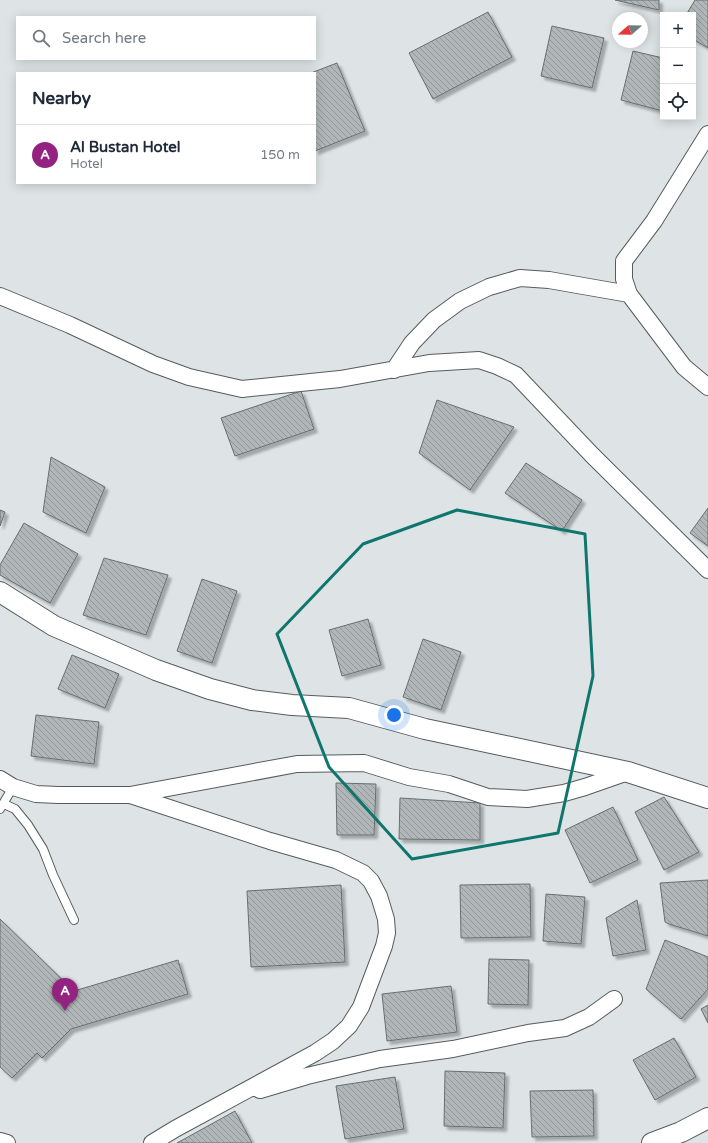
<!DOCTYPE html>
<meta charset="utf-8">
<style>
body{margin:0;font-family:"Varela Round",sans-serif;background:#f2f2f3;color:#1f2937}
.controls{position:absolute;right:12px;top:12px;display:grid;overflow:hidden;border-radius:0px;box-shadow:0 2px 10px #0003}
.controls button{width:36px;height:36px;display:grid;place-items:center;padding:0;border:0;border-bottom:1px solid #e0e1e3;background:#fff;color:#1f2937;font:20px sans-serif}
.compass{position:absolute;left:612px;top:12px;width:36px;height:36px;border-radius:50%;background:#fff;box-shadow:0 2px 10px #0003;rotate:250deg}
.you{position:absolute;left:394px;top:715px;width:14px;height:14px;margin:-10px;border:3px solid #fff;border-radius:50%;background:#1a73e8;box-shadow:0 0 0 6px #1a73e833}
.badge{display:grid;place-items:center;width:26px;height:26px;border-radius:50%;background:#942281;color:#fff;font-size:13px;font-weight:700}
.pin{position:absolute;translate:-50% -33px;filter:drop-shadow(0 1px 2px #0008)}
.pin::after{content:'';position:absolute;top:21px;width:14px;height:12px;background:inherit;clip-path:polygon(0 0,100% 0,50% 100%)}
.list{margin:0;padding:0;list-style:none}
h2{display:flex;justify-content:space-between;align-items:center;height:52px;margin:0;padding:0 16px;font-size:17px}
h2 small{font-size:13px;font-weight:400;color:#747a83}
.list li{display:grid;grid-template-columns:26px 1fr auto;gap:12px;align-items:center;box-sizing:border-box;height:60px;padding:0 16px;border-top:1px solid #e0e1e3}
.list b{display:block;font-size:15px;white-space:nowrap}
.list p{margin:0;font-size:13px;white-space:nowrap;color:#747a83}
.list em{font-size:13px;font-style:normal;color:#747a83}
.icon{flex:none;width:22px;height:22px;fill:none;stroke:currentColor;stroke-width:2;stroke-linecap:round;stroke-linejoin:round}
.map{position:relative;flex:none;width:708px;height:1143px;overflow:hidden}
.search{position:absolute;background:#fff;box-shadow:0 2px 10px #0003;left:16px;top:16px;width:300px;height:44px;display:flex;align-items:center;gap:10px;box-sizing:border-box;padding:0 14px;border-radius:0px;color:#747a83;font-size:15px}
.panel{position:absolute;background:#fff;box-shadow:0 2px 10px #0003;left:16px;top:72px;width:300px;height:112px;border-radius:0px}
.map>svg:first-child{display:block}
.building{fill:url(#building-back-hatch);stroke:#696e6f;filter:url(#shadow)}
.lines{fill:none;stroke-linecap:round;stroke-linejoin:round}
.service-casing{stroke:#565c5d;stroke-width:10}
.minor-casing{stroke:#565c5d;stroke-width:18}
.tertiary-casing{stroke:#565c5d;stroke-width:22}
.service{stroke:#fff;stroke-width:8}
.minor{stroke:#fff;stroke-width:16}
.tertiary{stroke:#fff;stroke-width:20}
.marked{fill:none;stroke:#0f766e;stroke-width:3;stroke-linejoin:round}
</style>
<div class="map">
<svg width="708" height="1143" viewBox="0 0 708 1143">
<defs>
<pattern id="building-back-hatch" width="6" height="6" patternUnits="userSpaceOnUse"><rect width="6" height="6" fill="#b1b7b8"/><path d="M-1 5l2 2M0 0l6 6M5-1l2 2" fill="none" stroke="#919697"/></pattern>
<filter id="shadow"><feDropShadow dx="3.5" dy="3.5" stdDeviation="1" flood-color="#0004"/></filter>
</defs>
<rect width="100%" height="100%" fill="#dee4e5"/>
<path class="building" d="M615 0H659V10Z
M695 0H708V48L693 39V15H686Z
M488 12 512 57 433 99 409 53Z
M552 26 604 38 592 88 541 76Z
M633 51 663 58V111L621 100Z
M337 63 365 131 315 151V73H311Z
M301 391 314 429 235 456 221 418Z
M437 400 514 427 470 490 419 453Z
M51 457 105 487 86 533 43 512Z
M526 463 582 500 562 531 505 493Z
M708 508V546L690 533Z
M0 510 5 512 0 526Z
M24 523 78 554 50 603 0 575V565Z
M104 558 168 575 146 635 83 615Z
M202 579 237 591 212 663 177 651Z
M368 619 381 665 342 676 329 630Z
M423 639 461 652 441 710 403 697Z
M72 655 119 674 105 708 58 689Z
M36 715 99 722 94 764 31 756Z
M336 783 376 784 374 835H337Z
M664 797 699 852 664 870 635 812Z
M400 798 480 803V840L399 839Z
M613 807 638 860 590 883 565 830Z
M708 880V936L669 924 665 922 660 883Z
M530 884 531 937 461 938 460 885Z
M341 885 345 962 251 967 247 891Z
M546 894 585 897 581 944 543 941Z
M637 900 646 950 613 956 606 918Z
M0 919 74 991 178 960 188 994 71 1029 42 1058 37 1053 12 1078 0 1067Z
M665 940 708 957V989L681 1019 646 989Z
M489 959 529 960 528 1005 488 1004Z
M451 986 457 1032 387 1041 382 994Z
M708 1005V1023L701 1009Z
M674 1038 696 1077 655 1100 633 1060Z
M445 1071 505 1073 503 1128 444 1126Z
M395 1077 404 1129 345 1139 336 1086Z
M593 1090 594 1136 532 1137 530 1091Z
M235 1111 252 1143H177Z"/>
<g class="lines">
<g class="service-casing">
<path id="service" d="M4 804 15 809 28 825 43 849 53 875 74 920
M0 809 13 787"/>
</g>
<g class="minor-casing">
<path id="minor" d="M708 134 654 221 624 261V279L629 294 684 367 708 387
M0 296 70 325 153 364 189 377 242 389 340 379 429 363 479 360 497 366 516 375 592 455 708 570
M394 370 412 343 434 320 460 301 489 287 520 278 549 280 629 294
M0 779 13 787 36 794 58 795H130L297 764 364 763 409 777 449 784 488 797 527 799 564 793 585 787 628 772
M130 795 270 841 336 860 363 873 371 881 379 896 386 919 387 933 384 946 361 1007 349 1026 333 1041 315 1053 175 1129 152 1143
M260 1090 307 1076 380 1059 453 1049 528 1033 565 1028 589 1017 614 999
M0 1141 7 1143"/>
</g>
<g class="tertiary-casing">
<path id="tertiary" d="M0 592 54 626 156 670 210 689 252 700 292 705 349 708 425 729 628 772 708 798
M652 1143 681 1132 708 1118"/>
</g>
<use href="#service" class="service"/>
<use href="#minor" class="minor"/>
<use href="#tertiary" class="tertiary"/>
</g>
<path class="marked" d="M457 510 585 534 593 676 558 833 412 859 329 767 277 634 363 544Z"/>
</svg>
<div class="controls">
<button>+</button>
<button>−</button>
<button><svg class="icon" aria-label="locate" viewBox="0 0 24 24"><circle cx="12" cy="12" r="6"/><path d="M12 2v4M12 18v4M2 12h4M18 12h4"/></svg></button>
</div>
<svg class="compass" viewBox="-18 -18 36 36"><path d="M0-13l5 13h-10z" fill="#e53935"/><path d="M0 13l5-13h-10z" fill="#747a83"/></svg>
<div class="you"></div>
<div class="pin badge" style="left:65px;top:1011px">A</div>
<div class="search"><svg class="icon" aria-label="search" viewBox="0 0 24 24"><circle cx="10" cy="10" r="6"/><path d="M15 15l6 6"/></svg>Search here</div>
<section class="panel">
<h2>Nearby<small></small></h2>
<ul class="list">
<li><span class="badge">A</span><div><b>Al Bustan Hotel</b><p>Hotel</p></div><em>150 m</em></li>
</ul>
</section>
</div>
